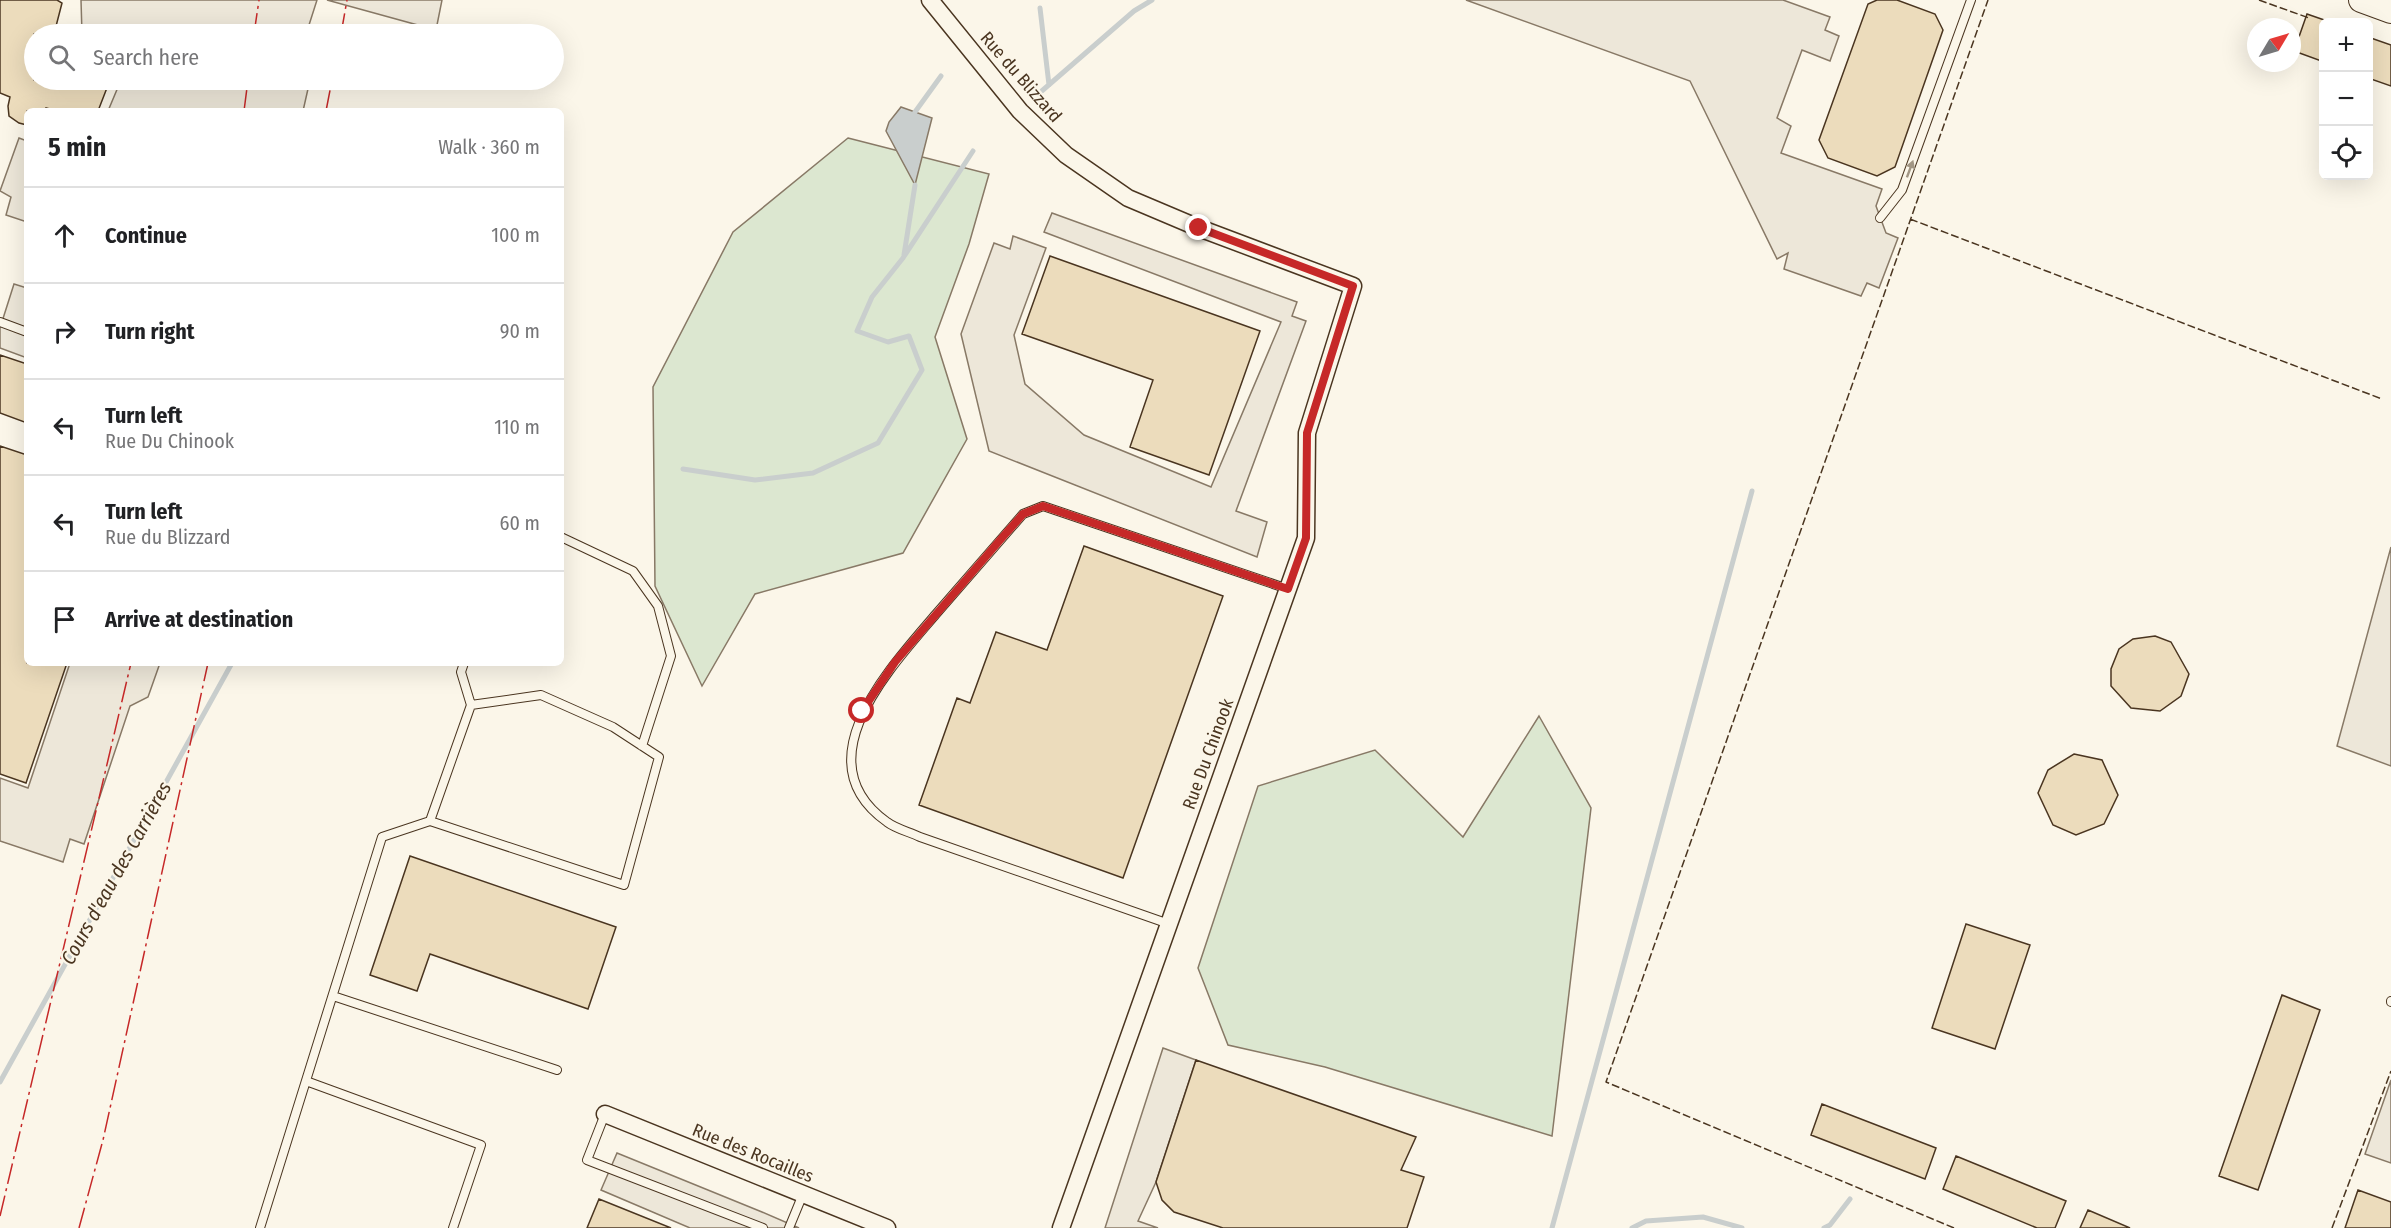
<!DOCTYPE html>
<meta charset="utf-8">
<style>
body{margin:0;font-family:"Fira Sans Condensed",sans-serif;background:#f2f2f2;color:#202124}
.controls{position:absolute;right:18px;top:18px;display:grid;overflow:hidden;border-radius:9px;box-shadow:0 6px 24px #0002}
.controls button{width:54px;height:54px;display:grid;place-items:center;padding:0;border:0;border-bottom:2px solid #e0e0e0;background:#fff;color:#202124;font:30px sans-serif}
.compass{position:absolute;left:2247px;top:18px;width:54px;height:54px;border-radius:50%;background:#fff;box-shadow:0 6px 24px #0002;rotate:52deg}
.stop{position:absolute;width:18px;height:18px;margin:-14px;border:4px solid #c62828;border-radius:50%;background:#fff}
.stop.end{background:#c62828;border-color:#fff;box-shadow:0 2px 6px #0008}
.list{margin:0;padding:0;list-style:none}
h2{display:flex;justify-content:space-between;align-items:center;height:78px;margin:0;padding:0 24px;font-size:26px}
h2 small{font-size:20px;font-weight:400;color:#757577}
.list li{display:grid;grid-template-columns:39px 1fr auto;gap:18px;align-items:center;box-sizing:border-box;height:96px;padding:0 24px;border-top:2px solid #e0e0e0}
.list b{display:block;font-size:22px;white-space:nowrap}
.list p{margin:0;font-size:20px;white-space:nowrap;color:#757577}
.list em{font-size:20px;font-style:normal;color:#757577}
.icon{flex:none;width:33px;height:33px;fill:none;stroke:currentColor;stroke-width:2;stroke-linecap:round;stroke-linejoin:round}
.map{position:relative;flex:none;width:2391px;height:1228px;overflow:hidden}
.search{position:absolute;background:#fff;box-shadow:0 6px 24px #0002;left:24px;top:24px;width:540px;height:66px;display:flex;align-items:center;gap:15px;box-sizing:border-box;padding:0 21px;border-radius:33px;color:#757577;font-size:22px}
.panel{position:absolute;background:#fff;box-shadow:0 6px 24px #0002;left:24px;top:108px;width:540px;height:558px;border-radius:9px}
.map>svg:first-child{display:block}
.green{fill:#dce7d0;stroke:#887966;stroke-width:1.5}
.parking{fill:#ede7d9;stroke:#887966;stroke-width:1.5}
.water{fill:#c9cecd;stroke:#887966;stroke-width:1.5}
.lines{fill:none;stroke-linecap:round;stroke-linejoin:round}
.stream{stroke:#c9cecd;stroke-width:5}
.building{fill:#ecdcbc;stroke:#4a3520;stroke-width:1.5}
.lane-casing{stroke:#4a3520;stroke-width:10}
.street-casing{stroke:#4a3520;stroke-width:19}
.secondary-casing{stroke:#4a3520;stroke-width:26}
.lane{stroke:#fbf6e9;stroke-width:8}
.street{stroke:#fbf6e9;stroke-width:16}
.secondary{stroke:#fbf6e9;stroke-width:24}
.fence{stroke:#4a3520;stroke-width:1.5;stroke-dasharray:8 3;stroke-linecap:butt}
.power{stroke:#c62828;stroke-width:1.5;stroke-dasharray:21 4.5 3 4.5;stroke-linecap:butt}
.oneway{fill:#a29684}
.route{stroke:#c62828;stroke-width:8}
.labels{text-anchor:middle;stroke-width:4.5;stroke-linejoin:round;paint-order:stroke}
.street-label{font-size:18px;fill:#4a3520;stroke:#fbf6e9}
.water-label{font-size:20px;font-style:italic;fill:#4a3520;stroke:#fbf6e9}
</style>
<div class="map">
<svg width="2391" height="1228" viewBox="0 0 2391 1228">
<rect width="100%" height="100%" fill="#fbf6e9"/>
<path class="green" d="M848 138 989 174 969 244 935 337 967 439 903 553 755 594 702 686 655 586 653 387 733 232Z
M1539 716 1591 808 1552 1136 1325 1067 1228 1045 1198 968 1258 786 1375 750 1463 837Z"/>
<path class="parking" d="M81 0H317L309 25 322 30 321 34H82Z
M327 0H442L436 30Z
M1466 0H1783L1830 17 1825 30 1839 36 1830 61 1802 50 1777 118 1791 126 1781 153 1882 189 1876 206 1886 233 1898 238 1879 288 1867 283 1861 296 1784 269 1788 253 1777 259 1690 81Z
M121 80H310L303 111H108Z
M19 138 27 141V222L6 215 11 197 0 191Z
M1052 213 1297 302 1292 316 1306 321 1236 511 1267 522 1257 557 989 451 961 334 994 243 1010 249 1013 236 1046 248 1014 335 1025 384 1084 435 1211 487 1281 322 1044 232Z
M14 284 27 288V358L0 348V328Z
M2391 547V766L2337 746Z
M70 663H160L148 697 130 706 84 844 70 839 63 862 0 841V778L28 788Z
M1163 1048 1196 1060 1156 1182 1138 1221 1158 1228H1105Z
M2391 1080V1163L2365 1154Z
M617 1153 762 1212 799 1228H690L601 1190Z"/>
<path class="water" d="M901 107 932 118 915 185 886 131 889 122Z"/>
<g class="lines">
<path class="stream" d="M1040 8 1049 85
M1036 96 1134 11 1152 0
M915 112 941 76
M904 255 915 185
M683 469 755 480 813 473 878 443 922 370 909 336 888 342 857 331 872 297 903 258 973 151
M0 1082 232 663
M1552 1228 1752 491
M1632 1228 1646 1221 1703 1217 1742 1228
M1824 1228 1830 1225 1850 1199"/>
</g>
<path class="building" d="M0 0H57L62 3 54 34H34V80H110L98 111H57L46 108 45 111H27V125L19 123 9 116 8 106 10 97 0 93Z
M1877 0H1897L1935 14 1943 30 1895 167 1877 176 1828 158 1819 140 1868 4Z
M2307 14 2330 22H2324V62L2294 51Z
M2368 37 2391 45V86L2368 78Z
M1050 256 1260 331 1209 475 1130 447 1153 380 1022 334Z
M0 355 27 364V423L0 413Z
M0 446 27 455V663H67L26 783 0 774Z
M1084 546 1223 596 1123 878 919 805 957 698 970 703 996 632 1047 650Z
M2155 636 2171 642 2189 674 2181 696 2160 711 2131 708 2111 686V669L2119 649 2133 639Z
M2074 754 2102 760 2118 795 2104 824 2076 835 2053 825 2038 793 2048 770Z
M410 856 616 927 588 1009 430 954 417 991 370 975Z
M1966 924 2030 945 1995 1049 1932 1028Z
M2282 995 2320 1010 2258 1190 2219 1176Z
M1196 1060 1416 1137 1401 1170 1424 1177 1407 1228H1223L1174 1212 1162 1200 1156 1182Z
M1822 1104 1936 1148 1925 1179 1811 1135Z
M1956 1156 2066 1201 2055 1228H2037L1943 1189Z
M2358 1190 2391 1202V1228H2345Z
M599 1199 671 1228H587Z
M2088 1210 2130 1228H2080Z"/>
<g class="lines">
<g class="lane-casing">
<path id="lane" d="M1880 218 1902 190 1971 0
M0 322 27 332
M561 537 633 571 658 606 671 656 642 746
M464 663 461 672 471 705
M1169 924 920 837C910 832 896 829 887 822 801 761 891 667 936 614 965 581 994 547 1023 514L1043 506 1288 589
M333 996 557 1070
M2391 1001V1002
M306 1081 481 1145 453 1228
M605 1114 587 1160 763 1228
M260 1228 382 837 430 821 624 885 659 757 613 727 541 695 471 705 430 821
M789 1228 803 1194"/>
</g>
<g class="street-casing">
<path id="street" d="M930 0 1020 111 1066 155 1128 198 1199 228 1353 286 1307 433 1306 538 1061 1228
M605 1114 887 1228"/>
</g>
<g class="secondary-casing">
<path id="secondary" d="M2361 0 2391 11"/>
</g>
<use href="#lane" class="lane"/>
<use href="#street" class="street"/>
<use href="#secondary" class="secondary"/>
<path class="fence" d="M2259 0 2309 18
M1910 219 2382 399
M1954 1228 1606 1082 1988 0
M2332 1228 2391 1071"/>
<path class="power" d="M254 34 259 0
M341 34 347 0
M244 111 248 80
M326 111 332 80
M0 1216 131 663
M79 1228 103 1140 208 663"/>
</g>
<defs><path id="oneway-solid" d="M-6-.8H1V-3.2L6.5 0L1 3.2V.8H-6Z" transform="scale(1.5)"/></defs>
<use class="oneway" href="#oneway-solid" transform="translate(1910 169) rotate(-70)"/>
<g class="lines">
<path class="route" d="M862 711 895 662 1001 539 1023 514 1043 506 1288 589 1306 538 1307 433 1353 286 1199 228"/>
</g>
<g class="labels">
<g class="street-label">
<text transform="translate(1021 77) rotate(49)" y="6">Rue du Blizzard</text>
<text transform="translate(1208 754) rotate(-70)" y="6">Rue Du Chinook</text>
<text transform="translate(753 1153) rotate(22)" y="6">Rue des Rocailles</text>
</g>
<g class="water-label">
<text transform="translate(116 873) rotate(-61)" y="7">Cours d'eau des Carrières</text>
</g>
</g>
</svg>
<div class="controls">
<button>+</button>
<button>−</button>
<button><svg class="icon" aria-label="locate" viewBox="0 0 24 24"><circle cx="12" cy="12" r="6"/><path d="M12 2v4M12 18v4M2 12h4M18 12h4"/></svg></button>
</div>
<svg class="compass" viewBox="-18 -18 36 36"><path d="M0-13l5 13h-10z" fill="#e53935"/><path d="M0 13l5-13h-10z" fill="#757577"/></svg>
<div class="stop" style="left:862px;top:711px"></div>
<div class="stop end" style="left:1199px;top:228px"></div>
<div class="search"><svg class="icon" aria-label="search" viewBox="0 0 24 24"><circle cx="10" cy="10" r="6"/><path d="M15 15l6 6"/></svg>Search here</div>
<section class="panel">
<h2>5 min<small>Walk · 360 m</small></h2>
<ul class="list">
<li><svg class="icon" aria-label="ahead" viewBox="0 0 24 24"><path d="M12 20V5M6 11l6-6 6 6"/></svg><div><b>Continue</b></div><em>100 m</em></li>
<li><svg class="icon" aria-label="right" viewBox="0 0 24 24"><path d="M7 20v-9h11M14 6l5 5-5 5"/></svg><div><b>Turn right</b></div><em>90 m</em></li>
<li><svg class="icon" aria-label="left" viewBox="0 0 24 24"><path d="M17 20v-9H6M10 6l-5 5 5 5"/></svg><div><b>Turn left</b><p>Rue Du Chinook</p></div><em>110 m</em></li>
<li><svg class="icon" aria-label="left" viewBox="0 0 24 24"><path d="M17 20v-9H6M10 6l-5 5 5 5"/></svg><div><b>Turn left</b><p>Rue du Blizzard</p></div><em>60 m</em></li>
<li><svg class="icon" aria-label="arrive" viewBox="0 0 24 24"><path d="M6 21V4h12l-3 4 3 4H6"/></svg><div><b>Arrive at destination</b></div></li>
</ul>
</section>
</div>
